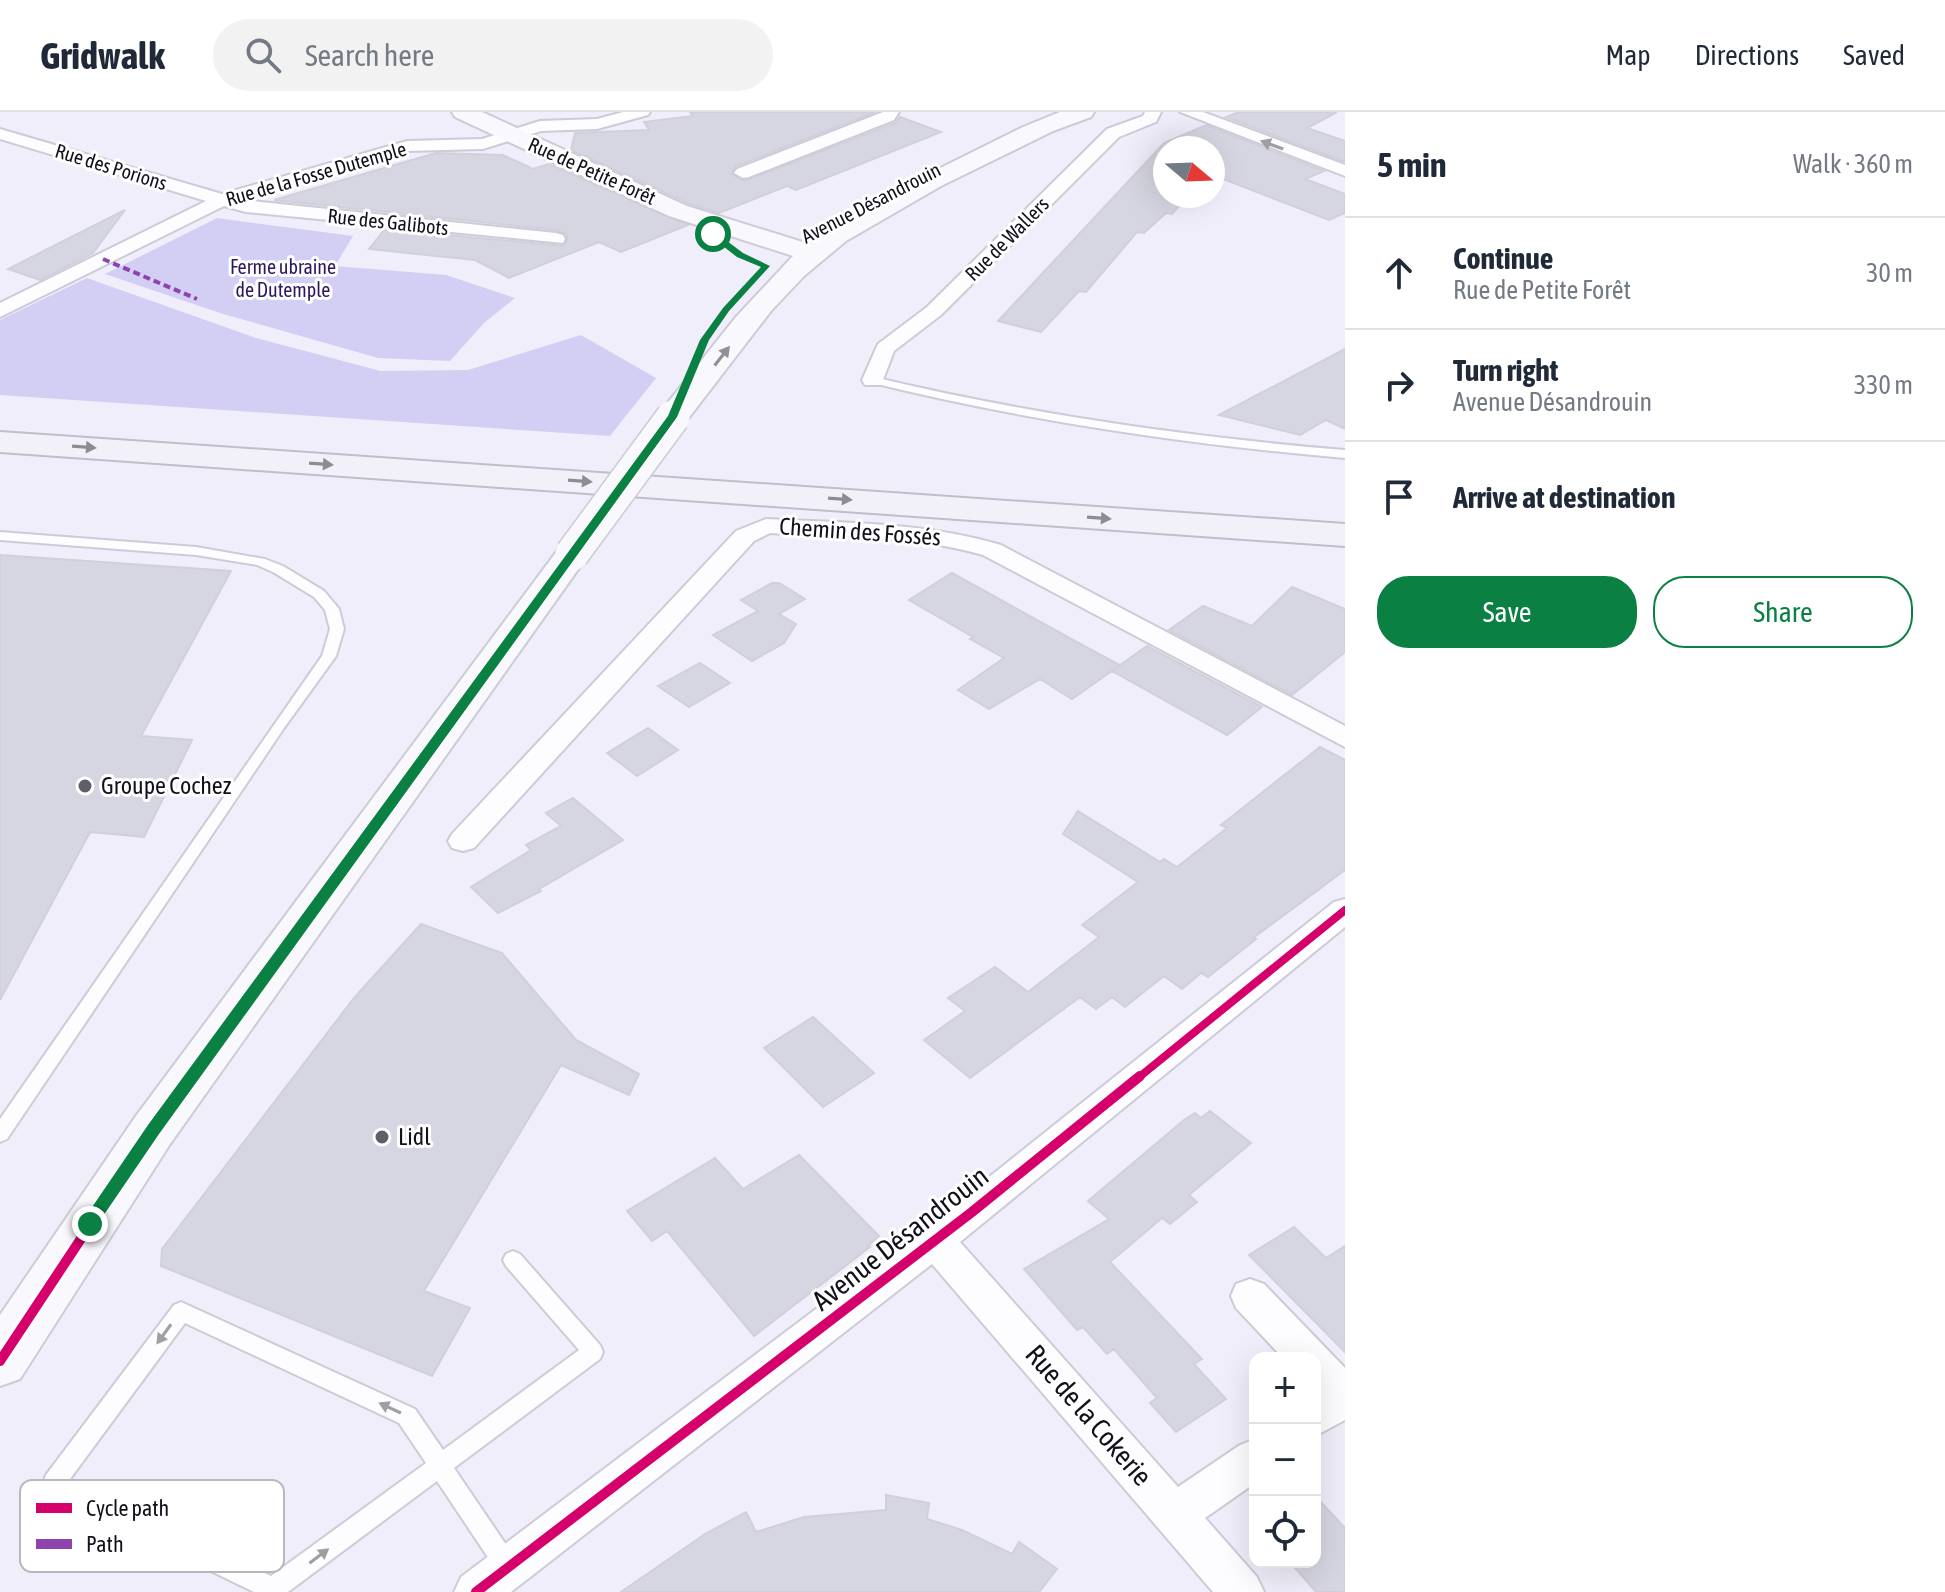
<!DOCTYPE html>
<meta charset="utf-8">
<style>
body{margin:0;font-family:"Asap Condensed",sans-serif;background:#f2f2f3;color:#1f2937}
.controls{position:absolute;right:24px;bottom:24px;display:grid;overflow:hidden;border-radius:16px;box-shadow:0 8px 32px #0002}
.controls button{width:72px;height:72px;display:grid;place-items:center;padding:0;border:0;border-bottom:2px solid #e0e1e3;background:#fff;color:#1f2937;font:40px sans-serif}
.compass{position:absolute;left:1153px;top:24px;width:72px;height:72px;border-radius:50%;background:#fff;box-shadow:0 8px 32px #0002;rotate:109deg}
.stop{position:absolute;width:24px;height:24px;margin:-18px;border:6px solid #0b8043;border-radius:50%;background:#fff}
.stop.end{background:#0b8043;border-color:#fff;box-shadow:0 2px 8px #0008}
.list{margin:0;padding:0;list-style:none}
h2{display:flex;justify-content:space-between;align-items:center;height:104px;margin:0;padding:0 32px;font-size:34px}
h2 small{font-size:26px;font-weight:400;color:#747a83}
.list li{display:grid;grid-template-columns:52px 1fr auto;gap:24px;align-items:center;box-sizing:border-box;height:112px;padding:0 32px;border-top:2px solid #e0e1e3}
.list b{display:block;font-size:30px;white-space:nowrap}
.list p{margin:0;font-size:26px;white-space:nowrap;color:#747a83}
.list em{font-size:26px;font-style:normal;color:#747a83}
.actions{display:flex;gap:16px;padding:24px 32px}
.actions a{flex:1;padding:18px 0;border:2px solid #0b8043;border-radius:32px;text-align:center;font-size:28px;color:#0b8043}
.actions .main{background:#0b8043;color:#fff}
.icon{flex:none;width:44px;height:44px;fill:none;stroke:currentColor;stroke-width:2;stroke-linecap:round;stroke-linejoin:round}
.map{position:relative;flex:none;width:1345px;height:1480px;overflow:hidden}
header{display:flex;align-items:center;gap:48px;box-sizing:border-box;height:112px;padding:0 40px;background:#fff;border-bottom:2px solid #e0e1e3}
header strong{font-size:38px}
nav{display:flex;gap:44px;margin-inline-start:auto;font-size:28px}
.search{width:560px;height:72px;background:#f2f2f3;display:flex;align-items:center;gap:20px;box-sizing:border-box;padding:0 28px;border-radius:44px;color:#747a83;font-size:30px}
main{display:flex}
aside{flex:1;background:#fff}
.map>svg:first-child{display:block}
.green{fill:#d3cff4}
.building{fill:#d6d6e2;stroke:#d0cfdb;stroke-width:2}
.lines{fill:none;stroke-linecap:round;stroke-linejoin:round}
.service-casing{stroke:#cccbd7;stroke-width:4}
.minor-casing{stroke:#cccbd7;stroke-width:4}
.secondary-casing{stroke:#cccbd7;stroke-width:4}
.motorway-casing{stroke:#bfbecb;stroke-width:4}
.service{fill:#fdfcfe;fill-rule:evenodd}
.minor{fill:#fdfcfe;fill-rule:evenodd}
.secondary{fill:#f9f9fd;fill-rule:evenodd}
.motorway{fill:#f2f1f9;fill-rule:evenodd}
.secondary-bridge-casing{stroke:#cccbd7;stroke-width:36;stroke-linecap:butt}
.secondary-bridge{stroke:#f9f9fd;stroke-width:33}
.quiet{stroke:#8e44ad;stroke-width:4;stroke-dasharray:7 4;stroke-linecap:butt}
.cycleway-far2-casing{stroke:#fff;stroke-width:10}
.cycleway-far1-casing{stroke:#fff;stroke-width:13}
.cycleway-casing{stroke:#fff;stroke-width:15}
.cycleway-far2{stroke:#d6006c;stroke-width:6}
.cycleway-far1{stroke:#d6006c;stroke-width:8}
.cycleway{stroke:#d6006c;stroke-width:10}
.oneway{fill:#9f9ea3}
.oneway2{fill:#919097}
.oneway3{fill:#8d8c95}
.route{fill:#0b8043}
.poi-dot{fill:#5f5e69;stroke:#fff;stroke-width:3}
.labels{text-anchor:middle;stroke-width:6;stroke-linejoin:round;paint-order:stroke}
.far-street-label{font-size:20px;fill:#11101b;stroke:#fff}
.far-park-label{font-size:20px;fill:#2b1760;stroke:#fff}
.street-label{font-size:24px;fill:#11101b;stroke:#fff}
.poi-label{font-size:24px;fill:#11101b;stroke:#fff;text-anchor:start}
.near-street-label{font-size:28px;fill:#11101b;stroke:#fff}
.key{fill:#fff;stroke:#b8b7bb;stroke-width:2}
.key-label{font-size:22px;fill:#11101b}
</style>
<header>
<strong>Gridwalk</strong>
<div class="search"><svg class="icon" aria-label="search" viewBox="0 0 24 24"><circle cx="10" cy="10" r="6"/><path d="M15 15l6 6"/></svg>Search here</div>
<nav><a>Map</a><a>Directions</a><a>Saved</a></nav>
</header>
<main>
<div class="map">
<svg width="1345" height="1480" viewBox="0 0 1345 1480">
<rect width="100%" height="100%" fill="#efeefa"/>
<path class="green" d="M217 106 353 124 335 154 446 163 515 186 484 211 450 249 378 246 223 202 105 162Z
M87 166 256 226 381 259 468 258 581 223 656 266 610 324 0 283V208Z"/>
<path class="building" d="M690 0H875L736 54 731 62 744 69 895 11 900 5 941 20 796 78 787 74 719 101 688 91 571 38 575 21 649 18 644 10 693 4Z
M1239 0H1337L1307 16 1345 29V50L1226 5Z
M1206 13 1324 59 1305 67 1345 82V101L1329 108 1213 63V36H1165V84H1188L1172 102 1166 101 1144 121 1137 120 1086 180 1079 179 1041 220 998 209 1164 31Z
M436 41 503 43 533 57 549 52 688 113 621 140 599 130 509 166 475 148 369 137 385 117 563 134 568 128 566 122 556 118 274 88Z
M125 98 93 141 40 168 8 157Z
M1345 237V317L1326 308 1300 323 1219 303Z
M0 443 231 459 141 624 192 628 144 725 90 720 0 888Z
M952 461 1084 534 1120 553 1072 587 1040 567 989 597 958 578 1004 546 970 527 973 525 909 488Z
M772 471H779L805 487 779 502 796 512 784 531 752 549 713 523 758 499 741 488Z
M1292 475 1345 497V540L1292 583 1169 518 1203 494 1252 514Z
M1147 534 1262 595 1227 623 1112 559Z
M700 551 730 571 689 595 658 574Z
M648 616 678 638 637 664 607 641Z
M1320 635 1345 648V758L1253 826 1256 827 1208 865 1201 861 1182 877 1164 864 1125 895 1112 885 1096 897 1080 885 970 966 924 928 965 899 948 886 995 855 1028 880 1099 825 1082 813 1138 770 1063 722 1078 699 1160 750 1164 747 1177 755 1227 716 1221 713Z
M573 686 623 728 539 777 541 779 498 801 471 775 531 738 526 733 561 714 546 701Z
M421 812 502 841 576 928 639 962 629 983 561 953 424 1179 470 1196 432 1264 161 1154 162 1137 354 886Z
M813 905 874 961 823 995 764 936Z
M1210 999 1251 1031 1189 1083 1197 1090 1170 1112 1162 1106 1110 1150 1202 1247 1194 1252 1226 1287 1176 1320 1150 1291 1157 1286 1114 1237 1107 1242 1083 1215 1077 1218 1024 1157 1109 1107 1088 1089 1184 1008 1195 1001 1201 1006Z
M799 1043 879 1124 868 1134 870 1135 754 1224 667 1119 652 1129 627 1099 715 1046 743 1077Z
M1294 1115 1326 1146 1345 1134V1240L1249 1143Z
M886 1383 929 1391 927 1407 962 1418 1012 1442 1019 1430 1057 1457 1039 1480H621L705 1422 746 1400 756 1420 804 1405 886 1398Z
M1315 1384 1345 1416V1480H1316L1290 1450H1315Z"/>
<g class="lines">
<g class="service-casing">
<path id="service" d="M873 265C1029 302 1185 325 1345 338V346C1184 332 1026 309 869 270L867 268Z
M0 420 196 435 265 447 283 454 324 479 339 497 344 517 336 544 284 616 7 1027 0 1030V1007L322 544 330 517 325 498 314 485 273 460 257 453 196 443 0 428Z
M513 1139 520 1142 600 1233 603 1240 600 1247 454 1356 515 1446 519 1454 515 1462 507 1466 499 1462 437 1369 288 1480H254L46 1379 43 1371 46 1363 174 1193 181 1190 415 1297 443 1338 579 1238 506 1154 503 1148 506 1142ZM185 1211 399 1311 426 1351 271 1464 70 1367Z"/>
</g>
<g class="minor-casing">
<path id="minor" d="M623 0H650L648 3 597 17 541 19 483 37 408 39 242 88 556 121 563 123 565 127 563 131 246 100 224 94 0 205V191L206 89 0 27V17L222 82 407 29 482 27 540 9 597 7Z
M883 0H899L894 8 749 65 743 66 734 61 737 57Z
M1145 0H1161L1156 10 1119 25 941 203 894 239 881 273H865L862 268 878 232 927 195 1107 17 1143 4Z
M1180 0H1203L1345 53V64Z
M766 407C845 411 924 410 1001 433L1345 614V635L983 443C915 423 841 425 770 421L754 429 474 736 463 739 452 736 448 729 452 722 736 419Z
M1345 787V815L960 1130 1178 1375 1240 1333 1255 1327V1371L1205 1406 1257 1465 1264 1480H1213L932 1152 511 1480H454L461 1465 959 1089 1334 790Z
M1250 1167 1264 1172 1345 1256V1308L1315 1324V1246H1283L1236 1196 1231 1184 1236 1172Z"/>
</g>
<g class="secondary-casing">
<path id="secondary" d="M452 0H482L687 94 809 132 874 89 1023 15 1060 0H1094L1091 5 1053 19 941 74 846 129 804 164 771 199 684 312 673 314 662 312 658 305 662 298 736 205 793 144 669 104 455 5Z
M572 432 584 435 589 442 170 1032 20 1267 0 1274V1203L136 1004 560 435Z"/>
</g>
<g class="motorway-casing">
<path id="motorway" d="M0 320 1345 412V434L0 340Z"/>
</g>
<use href="#service" class="service"/>
<use href="#minor" class="minor"/>
<use href="#secondary" class="secondary"/>
<use href="#motorway" class="motorway"/>
<g class="secondary-bridge-casing">
<path id="secondary-bridge" d="M572 442 673 305"/>
</g>
<use href="#secondary-bridge" class="secondary-bridge"/>
<path class="quiet" d="M103 147 197 187"/>
<g class="cycleway-far2-casing">
<path id="cycleway-far2" d="M485 563 673 305"/>
</g>
<g class="cycleway-far1-casing">
<path id="cycleway-far1" d="M191 966 486 561
M1138 966 1345 798"/>
</g>
<g class="cycleway-casing">
<path id="cycleway" d="M0 1249 153 1018 193 964
M476 1480 972 1100 1140 964"/>
</g>
<use href="#cycleway-far2" class="cycleway-far2"/>
<use href="#cycleway-far1" class="cycleway-far1"/>
<use href="#cycleway" class="cycleway"/>
</g>
<defs><path id="oneway-solid" d="M-6-.8H1V-3.2L6.5 0L1 3.2V.8H-6Z" transform="scale(2)"/></defs>
<g class="oneway">
<use href="#oneway-solid" transform="translate(1272 33) rotate(-160)"/>
<use href="#oneway-solid" transform="translate(164 1222) rotate(126)"/>
<use href="#oneway-solid" transform="translate(390 1296) rotate(-155)"/>
<use href="#oneway-solid" transform="translate(319 1444) rotate(-37)"/>
</g>
<use class="oneway2" href="#oneway-solid" transform="translate(722 244) rotate(-52)"/>
<g class="oneway3">
<use href="#oneway-solid" transform="translate(84 335) rotate(4)"/>
<use href="#oneway-solid" transform="translate(321 352) rotate(4)"/>
<use href="#oneway-solid" transform="translate(580 369) rotate(4)"/>
<use href="#oneway-solid" transform="translate(840 387) rotate(4)"/>
<use href="#oneway-solid" transform="translate(1099 406) rotate(4)"/>
</g>
<path class="route" d="M710 120H715L743 141 770 154 729 199 709 228 677 305 159 1022 95 1116H84V1107L148 1013 668 304 700 228 723 196 761 155 737 145 710 124Z"/>
<g class="poi-dot">
<circle cx="85" cy="674" r="8"/>
<circle cx="382" cy="1025" r="8"/>
</g>
<g class="labels">
<g class="far-street-label">
<text transform="translate(111 55) rotate(17)" y="7">Rue des Porions</text>
<text transform="translate(592 59) rotate(24)" y="7">Rue de Petite Forêt</text>
<text transform="translate(316 62) rotate(-16)" y="7">Rue de la Fosse Dutemple</text>
<text transform="translate(871 91) rotate(-27)" y="7">Avenue Désandrouin</text>
<text transform="translate(388 110) rotate(6)" y="7">Rue des Galibots</text>
<text transform="translate(1007 127) rotate(-45)" y="7">Rue de Wallers</text>
</g>
<g class="far-park-label">
<text x="283" y="162">Ferme ubraine<tspan x="283" dy="23">de Dutemple</tspan></text>
</g>
<g class="street-label">
<text transform="translate(860 420) rotate(4)" y="8">Chemin des Fossés</text>
</g>
<g class="poi-label">
<text x="101" y="682">Groupe Cochez</text>
<text x="398" y="1033">Lidl</text>
</g>
<g class="near-street-label">
<text transform="translate(900 1126) rotate(-38)" y="10">Avenue Désandrouin</text>
<text transform="translate(1089 1303) rotate(49)" y="10">Rue de la Cokerie</text>
</g>
</g>
<rect x="20" y="1368" width="264" height="92" rx="12" class="key"/>
<rect x="36" y="1391" width="36" height="10" fill="#d6006c"/>
<rect x="36" y="1427" width="36" height="10" fill="#8e44ad"/>
<g class="key-label">
<text x="86" y="1404">Cycle path</text>
<text x="86" y="1440">Path</text>
</g>
</svg>
<div class="controls">
<button>+</button>
<button>−</button>
<button><svg class="icon" aria-label="locate" viewBox="0 0 24 24"><circle cx="12" cy="12" r="6"/><path d="M12 2v4M12 18v4M2 12h4M18 12h4"/></svg></button>
</div>
<svg class="compass" viewBox="-18 -18 36 36"><path d="M0-13l5 13h-10z" fill="#e53935"/><path d="M0 13l5-13h-10z" fill="#747a83"/></svg>
<div class="stop" style="left:713px;top:122px"></div>
<div class="stop end" style="left:90px;top:1112px"></div>
</div>
<aside>
<h2>5 min<small>Walk · 360 m</small></h2>
<ul class="list">
<li><svg class="icon" aria-label="ahead" viewBox="0 0 24 24"><path d="M12 20V5M6 11l6-6 6 6"/></svg><div><b>Continue</b><p>Rue de Petite Forêt</p></div><em>30 m</em></li>
<li><svg class="icon" aria-label="right" viewBox="0 0 24 24"><path d="M7 20v-9h11M14 6l5 5-5 5"/></svg><div><b>Turn right</b><p>Avenue Désandrouin</p></div><em>330 m</em></li>
<li><svg class="icon" aria-label="arrive" viewBox="0 0 24 24"><path d="M6 21V4h12l-3 4 3 4H6"/></svg><div><b>Arrive at destination</b></div></li>
</ul>
<div class="actions"><a class="main">Save</a><a>Share</a></div>
</aside>
</main>
